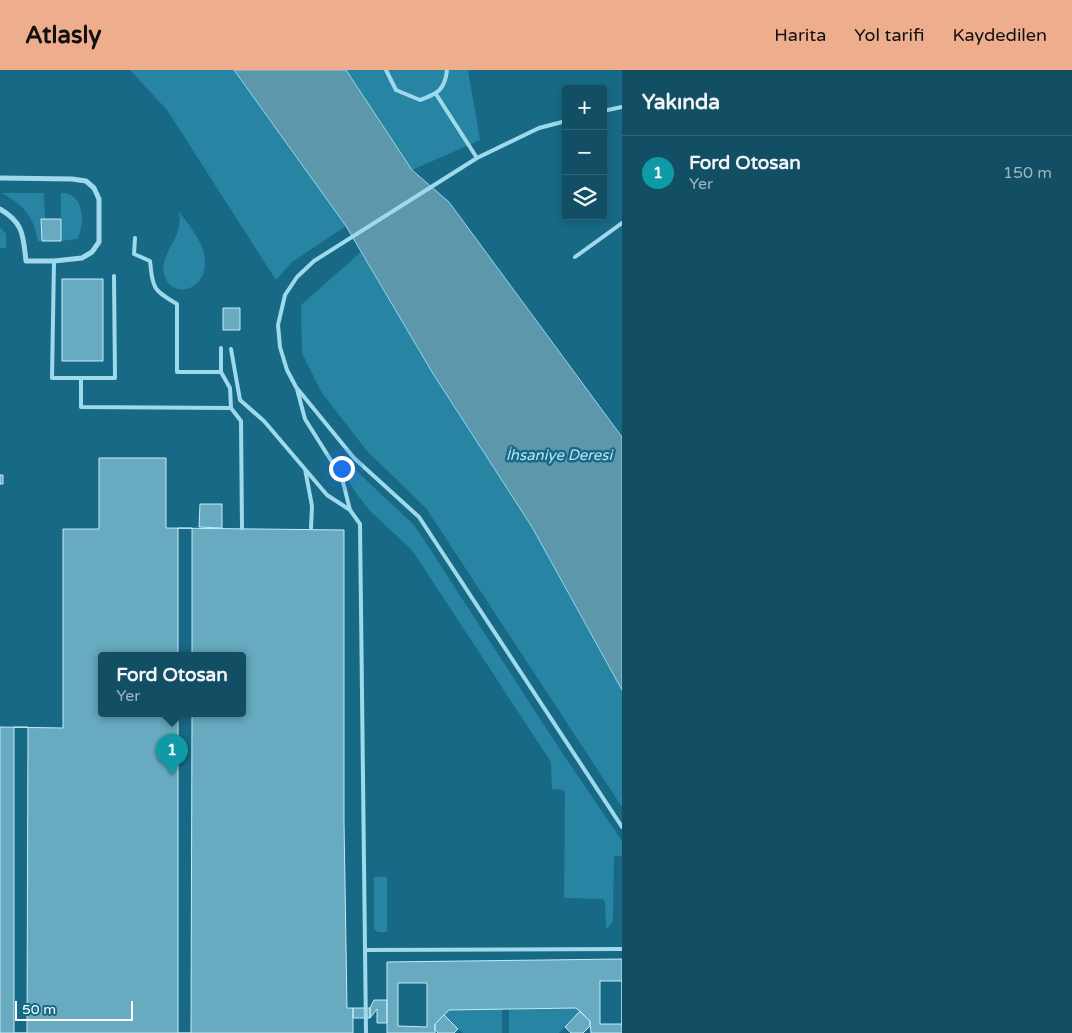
<!DOCTYPE html>
<html lang="tr">
<meta charset="utf-8">
<style>
body{margin:0;font-family:"Varela Round",sans-serif;background:#1b566a;color:#f1f3f6}
.controls{position:absolute;right:15px;top:15px;display:grid;overflow:hidden;border-radius:5px;box-shadow:0 2px 8px #0003}
.controls button{width:45px;height:45px;display:grid;place-items:center;padding:0;border:0;border-bottom:1px solid #316678;background:#124f64;color:#f1f3f6;font:25px sans-serif}
.scale{position:absolute;left:15px;bottom:12px;width:118px;box-sizing:border-box;padding-left:5px;border:2px solid #fff;border-top:0;font-size:14px;line-height:18px;white-space:nowrap;color:#fff;-webkit-text-stroke:4px #186985;paint-order:stroke}
.you{position:absolute;left:341px;top:398px;width:18px;height:18px;margin:-12px;border:4px solid #fff;border-radius:50%;background:#1a73e8;box-shadow:0 0 0 8px #1a73e833}
.badge{display:grid;place-items:center;width:32px;height:32px;border-radius:50%;background:#eead8d;color:#fff;font-size:16px;font-weight:700}
.pin{position:absolute;translate:-50% -41px;filter:drop-shadow(0 1px 2px #0008)}
.pin::after{content:'';position:absolute;top:26px;width:18px;height:15px;background:inherit;clip-path:polygon(0 0,100% 0,50% 100%)}
.popup{position:absolute;left:98px;top:582px;width:148px;height:65px;box-sizing:border-box;display:grid;place-content:center;border-radius:5px;background:#124f64;filter:drop-shadow(0 1px 4px #0005);font-size:16px;white-space:nowrap;color:#9cb5bf}
.popup b{font-size:19px;color:#f1f3f6}
.popup::after{content:'';position:absolute;left:50%;top:100%;margin-left:-10px;border:10px solid transparent;border-top-color:#124f64}
.list{margin:0;padding:0;list-style:none}
h2{display:flex;justify-content:space-between;align-items:center;height:65px;margin:0;padding:0 20px;font-size:21px}
h2 small{font-size:16px;font-weight:400;color:#9cb5bf}
.list li{display:grid;grid-template-columns:32px 1fr auto;gap:15px;align-items:center;box-sizing:border-box;height:75px;padding:0 20px;border-top:1px solid #316678}
.list b{display:block;font-size:19px;white-space:nowrap}
.list p{margin:0;font-size:16px;white-space:nowrap;color:#9cb5bf}
.list em{font-size:16px;font-style:normal;color:#9cb5bf}
.icon{flex:none;width:28px;height:28px;fill:none;stroke:currentColor;stroke-width:2;stroke-linecap:round;stroke-linejoin:round}
.map{position:relative;flex:none;width:622px;height:963px;overflow:hidden}
header{display:flex;align-items:center;gap:30px;box-sizing:border-box;height:70px;padding:0 25px;background:#eead8d;color:#111}
header strong{font-size:24px}
nav{display:flex;gap:28px;margin-inline-start:auto;font-size:18px}
main{display:flex}
aside{flex:1;background:#124f64}
.map>svg:first-child{display:block}
.green{fill:#2784a2}
.water{fill:#5c97ab;stroke:#90d9ef}
.building{fill:#68aabf;stroke:#c3ecf9;fill-rule:evenodd}
.lines{fill:none;stroke-linecap:round;stroke-linejoin:round}
.lane{stroke:#9ed9ec;stroke-width:4}
.street{stroke:#9ed9ec;stroke-width:5}
.labels{text-anchor:middle;stroke-width:5;stroke-linejoin:round;paint-order:stroke}
.water-label{font-size:15px;font-style:italic;fill:#b2e5f5;stroke:#186985}
</style>
<header>
<strong>Atlasly</strong>
<nav><a>Harita</a><a>Yol tarifi</a><a>Kaydedilen</a></nav>
</header>
<main>
<div class="map">
<svg width="622" height="963" viewBox="0 0 622 963">
<rect width="100%" height="100%" fill="#186985"/>
<path class="green" d="M130 0H234L346 156 292 192 276 210 167 40Z
M346 0H468L480 70 412 100Z
M2 123H44L45 149H41L42 171H38C33 145 24 136 2 123Z
M61 123C84 122 86 154 77 169L61 171Z
M179 141C187 153 197 164 202 177 217 218 172 234 164 204 160 190 174 173 178 161 180 154 180 148 179 141Z
M0 157 6 164V178H0Z
M361 182 432 302 532 457 622 620V737L426 438 367 381 322 323 302 283 301 235Z
M347 392 414 455 424 470 557 675 622 771V786H614L613 848 612 853 606 859 605 832 603 829 564 828 565 723 563 720 552 719 551 692 412 480 370 441 356 423 347 408Z
M374 807H387V862H378L374 859Z
M576 938 580 941 559 963H509V939Z
M502 939V963H463L444 945 449 940Z"/>
<path class="water" d="M234 0H346L412 100 449 132 622 367V620L532 457 432 302 346 156Z"/>
<path class="building" d="M41 149H61V171H42Z
M62 209H103V291H62Z
M223 238H240V260H223Z
M99 388H166V458L344 460V753L347 938H353V963H0V657L63 658V459H99ZM102 586H242V644H102Z
M0 405H3V414H0Z
M200 434H222V458L199 457Z
M178 458H192V586H178Z
M178 644H192L191 963H178Z
M14 657H28L27 963H14Z
M622 889V963H591L590 951 576 938 449 940 435 954V963H387V892Z
M600 911H622V954H600Z
M398 913H427V957L398 956Z
M374 930H387V953H377V939L370 948V938Z
M353 938H370V948H353Z
M580 941 590 951V956L583 963H571L565 957Z
M444 945 458 959 454 963H438L435 960V954Z"/>
<g class="lines">
<path class="lane" d="M386 0 396 20 420 30C437 24 445 20 447 0
M436 24 477 88
M603 41 622 37
M566 51 539 58 477 88 314 191 297 207 285 225 278 255 280 277 287 300 296 317 354 388 419 447 622 757
M135 168 134 184 150 191C153 219 153 220 177 234V302H221V278
M575 187 622 153
M54 191 52 308H81
M114 206 115 308H81V337L231 338
M231 279 240 330 264 351 327 425 350 440
M221 302 230 318 231 338 241 351 242 458
M297 319 305 349 342 408 350 440 360 454 366 963
M305 399 312 436 311 458
M366 880 622 879"/>
<path class="street" d="M0 108 72 109 86 111 94 118 99 129V172L92 182 82 188 54 191H26C23 166 24 153 0 139"/>
</g>
<g class="labels">
<g class="water-label">
<text x="559" y="390">İhsaniye Deresi</text>
</g>
</g>
</svg>
<div class="controls">
<button>+</button>
<button>−</button>
<button><svg class="icon" aria-label="layers" viewBox="0 0 24 24"><path d="M12 4l9 5-9 5-9-5zM3 14l9 5 9-5"/></svg></button>
</div>
<div class="scale">50 m</div>
<div class="you"></div>
<div class="pin badge" style="left:172px;top:705px;background:#0f9aa8">1</div>
<div class="popup"><b>Ford Otosan</b>Yer</div>
</div>
<aside>
<h2>Yakında<small></small></h2>
<ul class="list">
<li><span class="badge" style="background:#0f9aa8">1</span><div><b>Ford Otosan</b><p>Yer</p></div><em>150 m</em></li>
</ul>
</aside>
</main>
